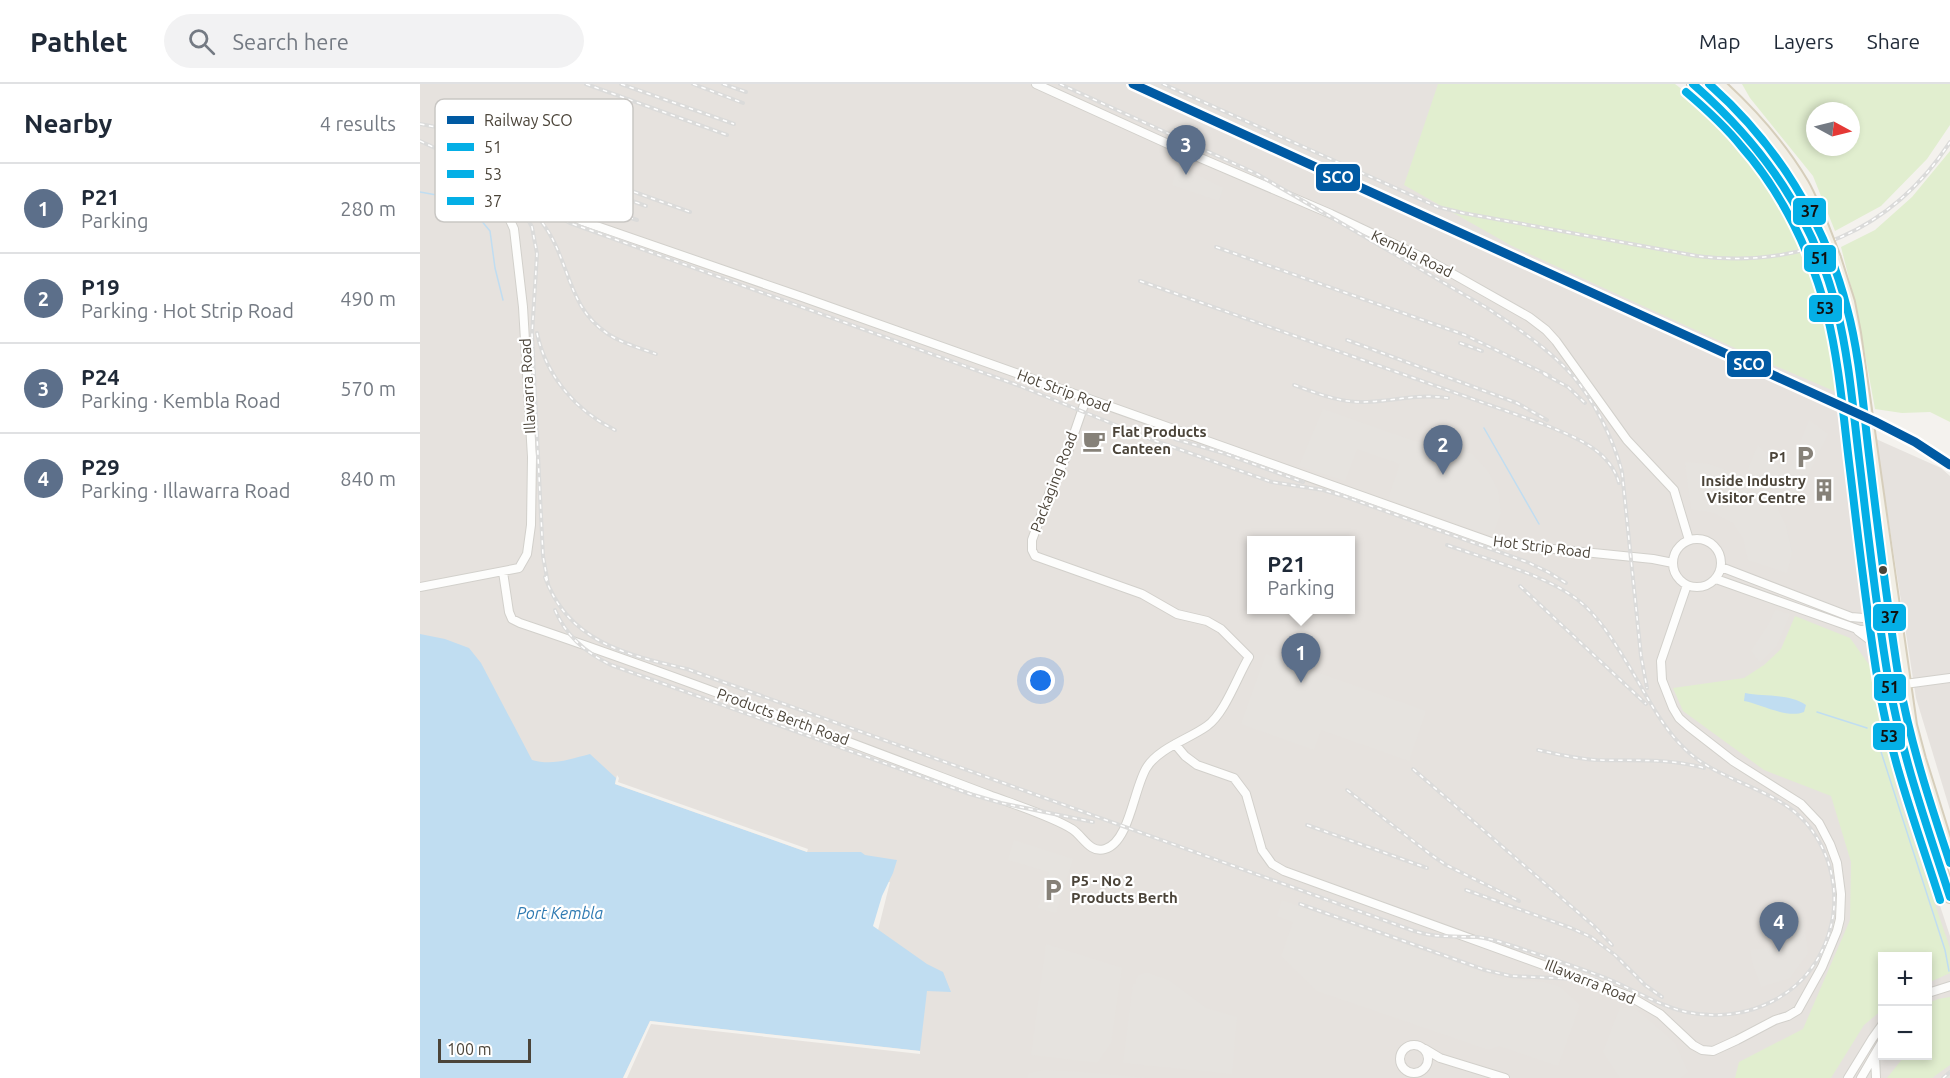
<!DOCTYPE html>
<meta charset="utf-8">
<style>
body{margin:0;font-family:Ubuntu,sans-serif;background:#f2f2f3;color:#1f2937}
.controls{position:absolute;right:18px;bottom:18px;display:grid;overflow:hidden;border-radius:0px;box-shadow:0 3px 9px #0003}
.controls button{width:54px;height:54px;display:grid;place-items:center;padding:0;border:0;border-bottom:2px solid #e0e1e3;background:#fff;color:#1f2937;font:30px sans-serif}
.compass{position:absolute;left:1386px;top:18px;width:54px;height:54px;border-radius:50%;background:#fff;box-shadow:0 3px 9px #0003;rotate:97deg}
.scale{position:absolute;left:18px;bottom:15px;width:93px;box-sizing:border-box;padding-left:6px;border:3px solid #4b4439;border-top:0;font-size:16px;line-height:21px;white-space:nowrap;color:#4b4439;-webkit-text-stroke:4px #fff;paint-order:stroke}
.you{position:absolute;left:621px;top:597px;width:21px;height:21px;margin:-15px;border:4px solid #fff;border-radius:50%;background:#1a73e8;box-shadow:0 0 0 9px #1a73e833}
.badge{display:grid;place-items:center;width:39px;height:39px;border-radius:50%;background:#0b8043;color:#fff;font-size:20px;font-weight:700}
.pin{position:absolute;translate:-50% -50px;filter:drop-shadow(0 2px 3px #0008)}
.pin::after{content:'';position:absolute;top:32px;width:21px;height:18px;background:inherit;clip-path:polygon(0 0,100% 0,50% 100%)}
.popup{position:absolute;left:827px;top:452px;width:108px;height:78px;box-sizing:border-box;display:grid;place-content:center;border-radius:0px;background:#fff;filter:drop-shadow(0 2px 4px #0005);font-size:20px;white-space:nowrap;color:#747a83}
.popup b{font-size:22px;color:#1f2937}
.popup::after{content:'';position:absolute;left:50%;top:100%;margin-left:-12px;border:12px solid transparent;border-top-color:#fff}
.list{margin:0;padding:0;list-style:none}
h2{display:flex;justify-content:space-between;align-items:center;height:78px;margin:0;padding:0 24px;font-size:26px}
h2 small{font-size:20px;font-weight:400;color:#747a83}
.list li{display:grid;grid-template-columns:39px 1fr auto;gap:18px;align-items:center;box-sizing:border-box;height:90px;padding:0 24px;border-top:2px solid #e0e1e3}
.list b{display:block;font-size:22px;white-space:nowrap}
.list p{margin:0;font-size:20px;white-space:nowrap;color:#747a83}
.list em{font-size:20px;font-style:normal;color:#747a83}
.icon{flex:none;width:33px;height:33px;fill:none;stroke:currentColor;stroke-width:2;stroke-linecap:round;stroke-linejoin:round}
.map{position:relative;flex:none;width:1530px;height:994px;overflow:hidden}
header{display:flex;align-items:center;gap:36px;box-sizing:border-box;height:84px;padding:0 30px;background:#fff;border-bottom:2px solid #e0e1e3}
header strong{font-size:28px}
nav{display:flex;gap:33px;margin-inline-start:auto;font-size:21px}
.search{width:420px;height:54px;background:#f2f2f3;display:flex;align-items:center;gap:15px;box-sizing:border-box;padding:0 21px;border-radius:33px;color:#747a83;font-size:22px}
main{display:flex}
aside{flex:1;background:#fff}
.map>svg:first-child{display:block}
.industrial{fill:#e6e2de;fill-rule:evenodd}
.green{fill:#e1eecf;fill-rule:evenodd}
.parking{fill:#e6e3df}
.water{fill:#c0ddf1}
.pier{fill:#f4f2ee}
.lines{fill:none;stroke-linecap:round;stroke-linejoin:round}
.stream{stroke:#c0ddf1;stroke-width:1.5}
.minor-casing{stroke:#d2d0cb;stroke-width:10}
.major-casing{stroke:#d6cebb;stroke-width:14}
.minor{stroke:#fdfdfc;stroke-width:8}
.major{stroke:#f2efe6;stroke-width:10}
.rail-casing{stroke:#dbdbda;stroke-width:4}
.rail{stroke:#fff;stroke-width:1.5;stroke-dasharray:4.5;stroke-linecap:butt}
.major-bridge-casing{stroke:#d6cebb;stroke-width:14;stroke-linecap:butt}
.major-bridge{stroke:#f2efe6;stroke-width:10}
.bus-1-casing{stroke:#fff;stroke-width:12}
.bus-2-casing{stroke:#fff;stroke-width:12}
.bus-3-casing{stroke:#fff;stroke-width:12}
.bus-1{stroke:#04afe6;stroke-width:8}
.bus-2{stroke:#04afe6;stroke-width:8}
.bus-3{stroke:#04afe6;stroke-width:8}
.rail-1-casing{stroke:#fff;stroke-width:14}
.rail-1{stroke:#005aa3;stroke-width:9}
.bus-dot{fill:#4b4439;stroke:#fff;stroke-width:2}
.labels{text-anchor:middle;stroke-width:4.5;stroke-linejoin:round;paint-order:stroke}
.street-label{font-size:15px;fill:#4b4439;stroke:#fff}
.poi-label{font-size:15px;font-weight:bold;fill:#4b4439;stroke:#fff;text-anchor:start}
.water-label{font-size:16px;font-style:italic;fill:#2e7ab2;stroke:#fff}
.key{fill:#fff;stroke:#c9c7c4;stroke-width:1.5}
.key-label{font-size:16px;fill:#4b4439}
.line-badge{stroke:#fff;stroke-width:2}
.badge-label{font-size:16px;text-anchor:middle;font-weight:bold;fill:#fff}
.pale-badge-label{font-size:16px;text-anchor:middle;font-weight:bold;fill:#111}
</style>
<header>
<strong>Pathlet</strong>
<div class="search"><svg class="icon" aria-label="search" viewBox="0 0 24 24"><circle cx="10" cy="10" r="6"/><path d="M15 15l6 6"/></svg>Search here</div>
<nav><a>Map</a><a>Layers</a><a>Share</a></nav>
</header>
<main>
<aside>
<h2>Nearby<small>4 results</small></h2>
<ul class="list">
<li><span class="badge" style="background:#5c6f8a">1</span><div><b>P21</b><p>Parking</p></div><em>280 m</em></li>
<li><span class="badge" style="background:#5c6f8a">2</span><div><b>P19</b><p>Parking · Hot Strip Road</p></div><em>490 m</em></li>
<li><span class="badge" style="background:#5c6f8a">3</span><div><b>P24</b><p>Parking · Kembla Road</p></div><em>570 m</em></li>
<li><span class="badge" style="background:#5c6f8a">4</span><div><b>P29</b><p>Parking · Illawarra Road</p></div><em>840 m</em></li>
</ul>
</aside>
<div class="map">
<svg width="1530" height="994" viewBox="0 0 1530 994">
<rect width="100%" height="100%" fill="#f4f2ee"/>
<path class="industrial" d="M0 0H1253L1315 52 1369 131 1398 200 1419 329 1442 508 1477 692 1530 852V994H192L223 931 431 955 470 798 0 783ZM832 456H930V526H832ZM1462 872H1508V972H1462Z
M1456 355 1521 384 1530 392V726L1496 614Z"/>
<path class="green" d="M1018 0H1255L1259 3 1323 60 1380 150 1397 190 1414 266 1421 310 1339 275 1092 162 984 101Z
M1322 0H1530V41L1507 75 1461 122 1415 147 1393 92 1330 14ZM1395 27H1431V63H1395Z
M1530 67V338L1510 328 1482 329 1455 325 1437 226 1421 163 1455 146 1492 113Z
M1375 532 1430 554 1450 582 1477 710 1530 864V889L1508 899V872H1462V926L1444 941 1411 994H1315L1319 978 1383 945 1430 836 1431 778 1411 712 1344 686 1263 627 1253 604 1324 594 1344 581 1361 565Z
M1530 913V981L1512 994H1467L1483 974 1481 972H1508V919L1518 915Z"/>
<path class="parking" d="M758 81 803 104 799 117 752 101Z
M903 325 994 357 1002 359H1025L1052 370 1067 386 1078 406 1081 429 1072 452 968 415 980 380 937 365 925 397 879 382Z
M1389 336 1408 350 1372 424 1328 385 1338 361 1367 391Z
M1265 378 1289 380 1317 390 1341 406 1356 422 1366 442 1372 468 1367 489 1328 476 1323 454 1313 439 1294 429 1271 425Z
M1355 526 1370 530 1357 561 1340 578 1331 567 1348 541Z
M846 570 1006 627 989 677 901 646 894 666 821 640Z
M594 756 653 775 636 829 618 824 629 788 588 776Z
M862 816 1081 895 1124 898 1140 903 1160 921 1138 982 1079 962 1069 966 897 907 861 872 873 838 857 832Z
M1383 833 1388 869 1370 894 1341 903 1332 877 1330 866 1355 863 1352 837Z
M626 860 702 884 691 959 677 979 611 971Z
M724 889H729L750 897 786 924 817 933 812 990 703 979 713 900H716V895L719 891Z
M1200 923 1217 926 1255 959 1268 988 1260 994H1200L1183 968Z
M625 986 663 988 728 994H607L609 989Z"/>
<path class="water" d="M0 550 25 555 49 564 61 579 112 676C132 682 150 675 170 670L196 694 195 700 387 768H441L445 771 477 776 473 789 462 812 453 842 507 880 523 888 531 908 507 907 500 967 230 937 203 994H0Z
M1325 609C1344 613 1369 609 1386 621L1384 628C1367 635 1341 620 1324 617Z"/>
<path class="pier" d="M197 691 199 694 198 698 388 765 387 768 195 700Z
M230 937 500 967V970L231 940 207 994H203Z"/>
<g class="lines">
<path class="stream" d="M0 108 44 116 70 147 75 184 83 216
M1064 344 1119 440
M1397 628 1447 644
M1454 646 1525 866 1529 887"/>
<g class="minor-casing">
<path id="minor" d="M616 0 757 64 911 130 1010 177 1109 233 1126 246 1136 257 1207 356 1254 406 1269 456
M1253 479a24 24 0 1 1 48 0a24 24 0 1 1-48 0Z
M1301 483 1431 533 1443 534 1459 532 1475 536
M83 488 89 528 92 535 100 539C257 592 413 652 569 711 593 720 631 732 652 745 663 752 670 770 685 765 710 758 714 702 727 683 739 664 769 655 787 642 805 629 817 593 829 573L801 545 787 537 757 530 722 510 615 472 612 466V456L630 407 646 373 666 315
M1296 495 1440 546 1461 545 1475 536
M0 503 99 484 107 470 111 441 112 373 103 223 94 145 83 121 104 110H114L162 137 382 213 1074 459 1233 475 1253 479
M1438 547 1454 559 1464 585
M1469 600 1470 602 1530 594
M755 660 765 672 777 681 814 694 826 710 842 766 852 780 864 787 1209 912 1240 930 1273 961 1282 966 1293 967 1317 956 1355 936 1368 932 1378 926 1402 883 1417 847 1420 835 1421 810 1417 779 1410 760 1399 739 1381 720 1313 677 1268 642 1259 634 1253 624 1242 596 1241 577 1267 501
M1508 909 1530 902
M980 975a14 14 0 1 1 28 0a14 14 0 1 1-28 0Z
M1005 965 1020 974 1085 994
M1455 971 1456 994
M1428 994 1452 955 1462 941
M1441 994 1462 958"/>
</g>
<g class="major-casing">
<path id="major" d="M1273 0C1328 45 1355 82 1387 145
M1299 0C1331 29 1361 63 1383 100 1390 112 1395 126 1401 138
M1415 174 1429 218 1435 249 1491 641 1500 675 1530 771
M1402 179 1419 234 1437 351 1470 602 1480 653 1530 813"/>
</g>
<use href="#minor" class="minor"/>
<use href="#major" class="major"/>
<g class="rail-casing">
<path id="rail" d="M166 0 307 51
M201 0 314 40
M273 0 323 19
M303 0 326 8
M640 0 837 90 1067 224C1095 242 1129 265 1151 290 1174 316 1193 354 1202 388L1221 572 1227 604
M743 0 1018 123 1043 129 1277 172C1380 185 1472 147 1530 58
M0 40 53 50 270 128
M29 51 226 122
M0 57 54 82 89 109 104 128 112 143 117 170 112 250 123 472 128 500
M56 79 217 136
M84 97 128 127 150 139 600 302 730 355 852 398 903 406 923 412
M105 118C116 130 126 142 133 156 151 191 152 226 188 250 203 260 220 264 236 270
M796 163 1045 251 1130 292
M720 197 1123 340C1152 352 1190 365 1199 399
M117 249C126 292 156 327 195 346
M927 256 1097 319 1127 336
M1040 259 1062 267
M1124 290 1148 303 1165 319
M874 301C896 309 918 318 941 318 972 318 996 309 1028 314
M755 355 803 369 883 398
M915 409 1107 478 1128 488 1146 499
M125 493C148 558 207 571 267 585L994 847C1015 854 1035 852 1057 853 1069 854 1081 858 1093 862 1126 873 1161 884 1193 897 1217 908 1241 922 1266 928 1328 941 1390 911 1409 849 1421 812 1412 770 1387 740 1357 704 1301 699 1266 666 1241 643 1225 608 1207 579 1193 556 1179 533 1158 516 1126 491 1066 475 1027 461
M1100 502 1226 620
M135 526C146 552 166 569 191 581L550 710 581 719 673 738
M1118 666C1137 670 1157 675 1177 676 1214 677 1248 674 1284 684
M993 685 1175 843 1192 861
M927 706 1010 770 1026 781 1099 817
M887 741 1007 784
M1046 806 1151 844 1171 853 1195 871 1225 901 1242 913
M880 820 1065 886 1091 892 1177 896
M1523 994 1530 988"/>
</g>
<use href="#rail" class="rail"/>
<g class="major-bridge-casing">
<path id="major-bridge" d="M1401 138 1415 174
M1387 145 1402 179"/>
</g>
<use href="#major-bridge" class="major-bridge"/>
<g class="bus-1-casing">
<path id="bus-1" d="M1273 0C1344 62 1394 134 1417 226 1429 274 1433 325 1439 374 1448 449 1456 525 1469 599 1482 672 1507 742 1530 813"/>
</g>
<g class="bus-2-casing">
<path id="bus-2" d="M1266 8C1286 25 1305 42 1321 62 1362 108 1392 170 1407 230 1419 278 1423 329 1429 378 1438 451 1446 525 1458 598 1470 673 1497 744 1520 816"/>
</g>
<g class="bus-3-casing">
<path id="bus-3" d="M1289 0C1356 59 1405 137 1427 224 1440 272 1443 322 1449 371 1458 446 1467 521 1479 596 1490 658 1510 719 1530 779"/>
</g>
<use href="#bus-1" class="bus-1"/>
<use href="#bus-2" class="bus-2"/>
<use href="#bus-3" class="bus-3"/>
<g class="rail-1-casing">
<path id="rail-1" d="M713 0 1454 337 1495 358 1530 381"/>
</g>
<use href="#rail-1" class="rail-1"/>
</g>
<defs>
<g id="cafe-bare" transform="scale(1.8)"><path d="M-5.5-4.5H6V0H3Q3 3.5 0 3.5H-2.5Q-5.5 3.5-5.5 0ZM3-3.2v2h1.7v-2ZM-6 4.5H4V6H-6Z" fill="#868178" stroke="#fff" stroke-width="2.5" paint-order="stroke"/></g>
<g id="parking-bare" transform="scale(1.8)"><path d="M-3.5-5.5H1a3.5 3.5 0 0 1 0 7H-1V5.5H-3.5ZM-1-3.4V-.6H.8a1.4 1.4 0 0 0 0-2.8Z" fill="#868178" stroke="#fff" stroke-width="2.5" paint-order="stroke"/></g>
<g id="building-bare" transform="scale(1.8)"><path d="M-4-6H4V6H1V3H-1V6H-4ZM-2.5-4.3h1.7v1.8h-1.7ZM.8-4.3h1.7v1.8H.8ZM-2.5-1h1.7V.8h-1.7ZM.8-1h1.7V.8H.8Z" fill="#868178" stroke="#fff" stroke-width="2.5" paint-order="stroke"/></g>
</defs>
<g fill-rule="evenodd">
<use href="#cafe-bare" x="674" y="357"/>
<use href="#parking-bare" x="1385" y="373"/>
<use href="#building-bare" x="1404" y="406"/>
<use href="#parking-bare" x="633" y="806"/>
</g>
<circle class="bus-dot" cx="1463" cy="486" r="5"/>
<g class="labels">
<g class="street-label">
<text transform="translate(992 170) rotate(26)" y="5">Kembla Road</text>
<text transform="translate(108 302) rotate(-93)" y="5">Illawarra Road</text>
<text transform="translate(644 307) rotate(20)" y="5">Hot Strip Road</text>
<text transform="translate(634 398) rotate(-69)" y="5">Packaging Road</text>
<text transform="translate(1122 463) rotate(7)" y="5">Hot Strip Road</text>
<text transform="translate(363 633) rotate(20)" y="5">Products Berth Road</text>
<text transform="translate(1170 898) rotate(22)" y="5">Illawarra Road</text>
</g>
<g class="poi-label">
<text x="692" y="353">Flat Products<tspan x="692" dy="17">Canteen</tspan></text>
<text x="1367" y="378" text-anchor="end">P1</text>
<text x="1386" y="402" text-anchor="end">Inside Industry<tspan x="1386" dy="17">Visitor Centre</tspan></text>
<text x="651" y="802">P5 - No 2<tspan x="651" dy="17">Products Berth</tspan></text>
</g>
<g class="water-label">
<text x="140" y="835">Port Kembla</text>
</g>
</g>
<rect x="15" y="15" width="198" height="123" rx="9" class="key"/>
<rect x="27" y="32" width="27" height="8" fill="#005aa3"/>
<rect x="27" y="59" width="27" height="8" fill="#04afe6"/>
<rect x="27" y="86" width="27" height="8" fill="#04afe6"/>
<rect x="27" y="113" width="27" height="8" fill="#04afe6"/>
<g class="key-label">
<text x="64" y="42">Railway SCO</text>
<text x="64" y="69">51</text>
<text x="64" y="96">53</text>
<text x="64" y="123">37</text>
</g>
<g class="line-badge">
<rect x="895" y="79" width="46" height="29" rx="6" fill="#005aa3"/>
<rect x="1372" y="113" width="35" height="29" rx="6" fill="#04afe6"/>
<rect x="1383" y="160" width="34" height="29" rx="6" fill="#04afe6"/>
<rect x="1388" y="210" width="35" height="29" rx="6" fill="#04afe6"/>
<rect x="1306" y="266" width="46" height="28" rx="6" fill="#005aa3"/>
<rect x="1452" y="519" width="35" height="29" rx="6" fill="#04afe6"/>
<rect x="1453" y="589" width="34" height="29" rx="6" fill="#04afe6"/>
<rect x="1452" y="638" width="34" height="29" rx="6" fill="#04afe6"/>
</g>
<g class="badge-label">
<text x="918" y="99">SCO</text>
<text x="1329" y="286">SCO</text>
</g>
<g class="pale-badge-label">
<text x="1390" y="133">37</text>
<text x="1400" y="180">51</text>
<text x="1405" y="230">53</text>
<text x="1470" y="539">37</text>
<text x="1470" y="609">51</text>
<text x="1469" y="658">53</text>
</g>
</svg>
<div class="controls">
<button>+</button>
<button>−</button>
</div>
<svg class="compass" viewBox="-18 -18 36 36"><path d="M0-13l5 13h-10z" fill="#e53935"/><path d="M0 13l5-13h-10z" fill="#747a83"/></svg>
<div class="scale">100 m</div>
<div class="you"></div>
<div class="pin badge" style="left:881px;top:599px;background:#5c6f8a">1</div>
<div class="popup"><b>P21</b>Parking</div>
<div class="pin badge" style="left:1023px;top:391px;background:#5c6f8a">2</div>
<div class="pin badge" style="left:766px;top:91px;background:#5c6f8a">3</div>
<div class="pin badge" style="left:1359px;top:868px;background:#5c6f8a">4</div>
</div>
</main>
